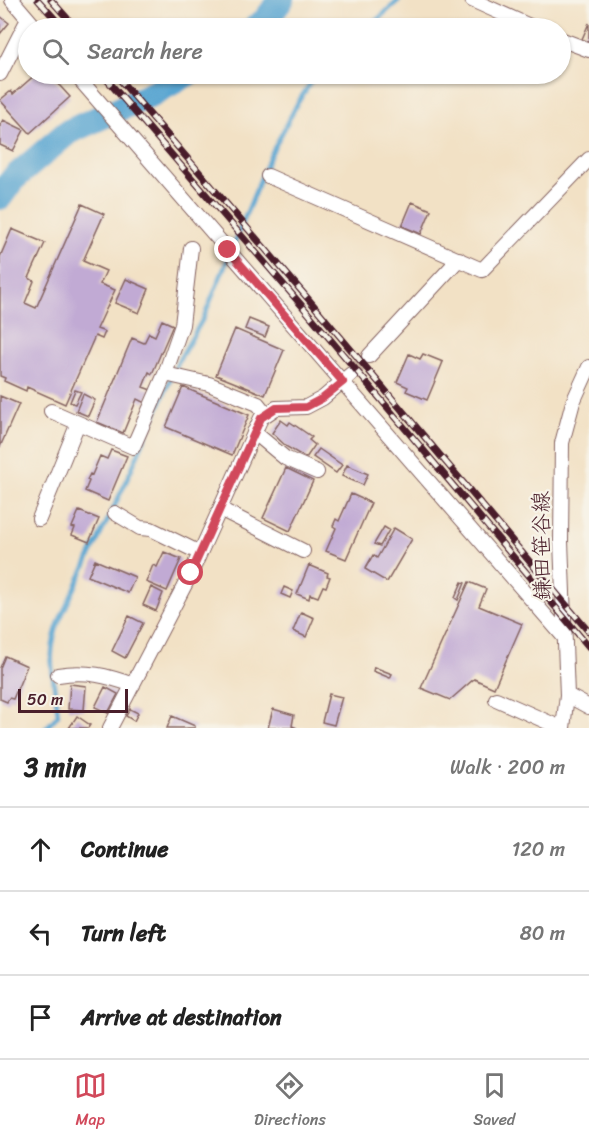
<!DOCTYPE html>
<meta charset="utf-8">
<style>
body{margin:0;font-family:Sriracha,"Klee One",sans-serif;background:#f6f6f6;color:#222}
.scale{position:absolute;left:18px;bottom:15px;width:110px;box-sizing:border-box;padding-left:6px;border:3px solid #4a1f2b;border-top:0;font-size:16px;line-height:21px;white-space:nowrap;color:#4a1f2b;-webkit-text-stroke:4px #f7f3e8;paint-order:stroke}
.stop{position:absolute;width:18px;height:18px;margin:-14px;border:4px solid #d1495b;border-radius:50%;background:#fff}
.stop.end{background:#d1495b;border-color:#fff;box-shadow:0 2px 6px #0008}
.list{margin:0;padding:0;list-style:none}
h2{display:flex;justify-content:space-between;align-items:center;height:78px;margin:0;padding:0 24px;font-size:26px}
h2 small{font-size:20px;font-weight:400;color:#767676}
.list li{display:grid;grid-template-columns:39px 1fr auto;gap:18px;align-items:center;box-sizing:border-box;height:84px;padding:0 24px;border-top:2px solid #e0e0e0}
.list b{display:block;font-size:22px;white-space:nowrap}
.list em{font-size:20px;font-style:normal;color:#767676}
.icon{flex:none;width:33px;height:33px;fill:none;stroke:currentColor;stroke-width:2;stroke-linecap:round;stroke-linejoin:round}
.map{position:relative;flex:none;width:589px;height:728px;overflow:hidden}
.search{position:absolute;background:#fff;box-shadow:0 2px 4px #0004;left:18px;right:18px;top:18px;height:66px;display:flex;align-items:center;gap:15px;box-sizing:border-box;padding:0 21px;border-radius:33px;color:#767676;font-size:22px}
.sheet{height:330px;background:#fff}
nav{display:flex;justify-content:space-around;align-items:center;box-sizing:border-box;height:84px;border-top:2px solid #e0e0e0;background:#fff;font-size:16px;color:#767676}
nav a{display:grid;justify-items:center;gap:3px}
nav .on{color:#d1495b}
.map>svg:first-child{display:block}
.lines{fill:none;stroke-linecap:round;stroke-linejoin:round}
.stream{stroke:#58a5d1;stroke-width:4.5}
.river{stroke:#58a5d1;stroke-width:26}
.building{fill:#c1aad4}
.minor-tunnel{stroke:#d0baa6;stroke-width:14;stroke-dasharray:14 7;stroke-linecap:butt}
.minor-casing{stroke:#856361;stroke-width:16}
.minor{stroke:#fff;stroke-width:14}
.rail-casing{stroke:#4a1f2b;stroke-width:7}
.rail{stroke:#f7f3e8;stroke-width:4.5;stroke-dasharray:14;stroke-linecap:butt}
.route{stroke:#d1495b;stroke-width:8}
.labels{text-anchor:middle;stroke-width:4.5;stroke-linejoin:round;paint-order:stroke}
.street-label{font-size:22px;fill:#4a1f2b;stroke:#f7f3e8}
</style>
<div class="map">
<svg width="589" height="728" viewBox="0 0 589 728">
<rect width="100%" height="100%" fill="#f7f3e8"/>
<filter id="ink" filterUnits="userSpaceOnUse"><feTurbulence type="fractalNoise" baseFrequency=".0167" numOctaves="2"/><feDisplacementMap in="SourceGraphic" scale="12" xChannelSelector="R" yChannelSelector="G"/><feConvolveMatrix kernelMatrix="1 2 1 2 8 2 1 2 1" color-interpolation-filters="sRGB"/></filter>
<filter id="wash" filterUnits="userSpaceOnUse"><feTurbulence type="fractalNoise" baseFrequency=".008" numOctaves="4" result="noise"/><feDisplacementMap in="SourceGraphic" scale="24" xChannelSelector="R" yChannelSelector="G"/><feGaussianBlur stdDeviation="1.35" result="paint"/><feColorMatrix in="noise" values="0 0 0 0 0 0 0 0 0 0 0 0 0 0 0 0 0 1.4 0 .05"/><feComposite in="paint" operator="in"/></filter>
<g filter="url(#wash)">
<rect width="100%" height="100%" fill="#f2e1c5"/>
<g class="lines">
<path class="stream" d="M368 28 399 0
M46 728 58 715C54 676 45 657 60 619L125 484 179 360 204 317 269 158 297 104 316 74"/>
<path class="river" d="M255 28 265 21 281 0
M0 197 13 179 68 132 150 95 187 74"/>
</g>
<g id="blocks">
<path class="building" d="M0 16 9 23 0 34Z
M589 23V42L582 39Z
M36 74H49L70 97 30 133 0 100 11 91 13 94Z
M3 120 24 130 13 151 0 145V125Z
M412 202 431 210 421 234 402 226Z
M82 204 104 214 83 261 106 271 100 284 115 290 97 329 105 332 102 339 95 336 65 404 27 387 26 391 4 381 5 378 0 376V257L12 229 45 243 29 278 34 281 25 303 36 308Z
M126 279 149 289 139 313 115 303Z
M249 319 269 327 265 337 245 329Z
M162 320 173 325 152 374 149 372 143 387 151 390 145 403 137 399 123 433 97 422 132 338 144 343 149 333 155 336Z
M235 329 284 350 265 395 216 375Z
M409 354 420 359 423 354 443 362 427 400 406 391 408 387 397 382Z
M183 387 249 415 232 455 166 427Z
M75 390 81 392 75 404 70 402Z
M83 394 95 400 88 416 76 411Z
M0 396 19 404 0 447Z
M281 420 288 425 290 422 312 437 309 440 315 445 306 458 287 447 272 433Z
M319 449 342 465 336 473 313 457Z
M111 450 127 456 108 501 85 491 89 481 87 480 90 474 92 475 100 456 107 459Z
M347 465 368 474 363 485 342 476Z
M286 468 313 481 290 531 263 518Z
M351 494 371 503 346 559 326 551 336 528 333 526 336 519 339 521Z
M79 511 99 519 89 542 72 535 75 528 72 527Z
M384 527 389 530 380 546 374 544Z
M394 528 412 539 387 582 365 569 373 555 377 558Z
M164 552 181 559 167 591 146 582 153 565 157 567Z
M95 560 135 577 128 593 88 576Z
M309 565 328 573 327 576 330 577 326 587 323 586 318 597 310 594 309 599 297 594Z
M462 582 465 583 458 600 455 598Z
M469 582 486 589 479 606 522 624 494 688 474 679 450 700 421 688Z
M151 587 163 593 156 611 143 605Z
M284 587 293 591 290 598 281 594Z
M301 612 314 618 306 637 293 631Z
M129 616 143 623 125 658 112 651Z
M5 656 27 666 13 699 9 698 7 702 0 699V668Z
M374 667 392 674 390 678 373 671Z
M70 684 86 686 84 710 68 709Z
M105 687 118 694 108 713 95 707Z
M329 694 342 697 334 725 322 722Z
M130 709 138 713 134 721 126 716Z
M273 709 294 715 292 726 297 728H268Z
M77 716 90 725 88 728H69Z
M172 716 195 726V728H167Z"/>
</g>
</g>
<g filter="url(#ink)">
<use href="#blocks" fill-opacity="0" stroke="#856361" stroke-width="1.5"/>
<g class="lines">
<path class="minor-tunnel" d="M351 374 369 356"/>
<g class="minor-casing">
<path id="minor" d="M12 0 36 28
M472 0 534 28
M560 39 589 50
M0 74 28 19
M75 74 564 637
M268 176 482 270 589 159
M369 356 459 259
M165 374 209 384 258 404 266 414
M51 411 133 447 165 374 182 325 191 248
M254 432 285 458 317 472
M220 509 303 551
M115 513 140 528 151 529 200 553
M39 519 78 423
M58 675C86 670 108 676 133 685
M567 695 589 707
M496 699 561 728
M110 728 191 573 261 418 276 408 306 407 323 398 351 374
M563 728 567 695 561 541 562 443 573 402 589 367"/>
</g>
<use href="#minor" class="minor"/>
<g class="rail-casing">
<path id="rail" d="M38 0 63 28
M51 0 76 28
M102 74 303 307 589 647
M115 74 310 301 589 632"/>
</g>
<use href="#rail" class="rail"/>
</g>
</g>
<g class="lines" filter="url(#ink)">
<path class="route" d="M191 573 261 418 276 408 306 407 323 398 343 382 228 250"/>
</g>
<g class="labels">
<g class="street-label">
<text transform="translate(541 546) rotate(-91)" y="8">鎌田笹谷線</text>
</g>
</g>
</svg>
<div class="scale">50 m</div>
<div class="stop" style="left:191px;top:573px"></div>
<div class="stop end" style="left:228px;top:250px"></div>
<div class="search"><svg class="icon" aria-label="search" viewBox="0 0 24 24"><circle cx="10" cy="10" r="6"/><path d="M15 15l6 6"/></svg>Search here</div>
</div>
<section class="sheet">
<h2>3 min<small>Walk · 200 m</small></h2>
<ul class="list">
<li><svg class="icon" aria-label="ahead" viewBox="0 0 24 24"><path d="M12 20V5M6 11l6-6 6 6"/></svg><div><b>Continue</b></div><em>120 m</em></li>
<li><svg class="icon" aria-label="left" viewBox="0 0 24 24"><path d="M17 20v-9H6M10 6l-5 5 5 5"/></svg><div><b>Turn left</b></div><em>80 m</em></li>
<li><svg class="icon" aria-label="arrive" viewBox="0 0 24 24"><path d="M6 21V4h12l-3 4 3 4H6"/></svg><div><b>Arrive at destination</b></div></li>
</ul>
</section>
<nav>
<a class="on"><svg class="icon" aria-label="map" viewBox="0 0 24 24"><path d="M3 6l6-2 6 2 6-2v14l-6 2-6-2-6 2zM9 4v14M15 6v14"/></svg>Map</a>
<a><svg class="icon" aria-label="directions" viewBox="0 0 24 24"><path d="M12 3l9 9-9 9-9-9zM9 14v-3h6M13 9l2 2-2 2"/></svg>Directions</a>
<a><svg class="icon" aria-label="saved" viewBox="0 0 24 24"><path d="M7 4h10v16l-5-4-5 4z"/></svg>Saved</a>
</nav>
